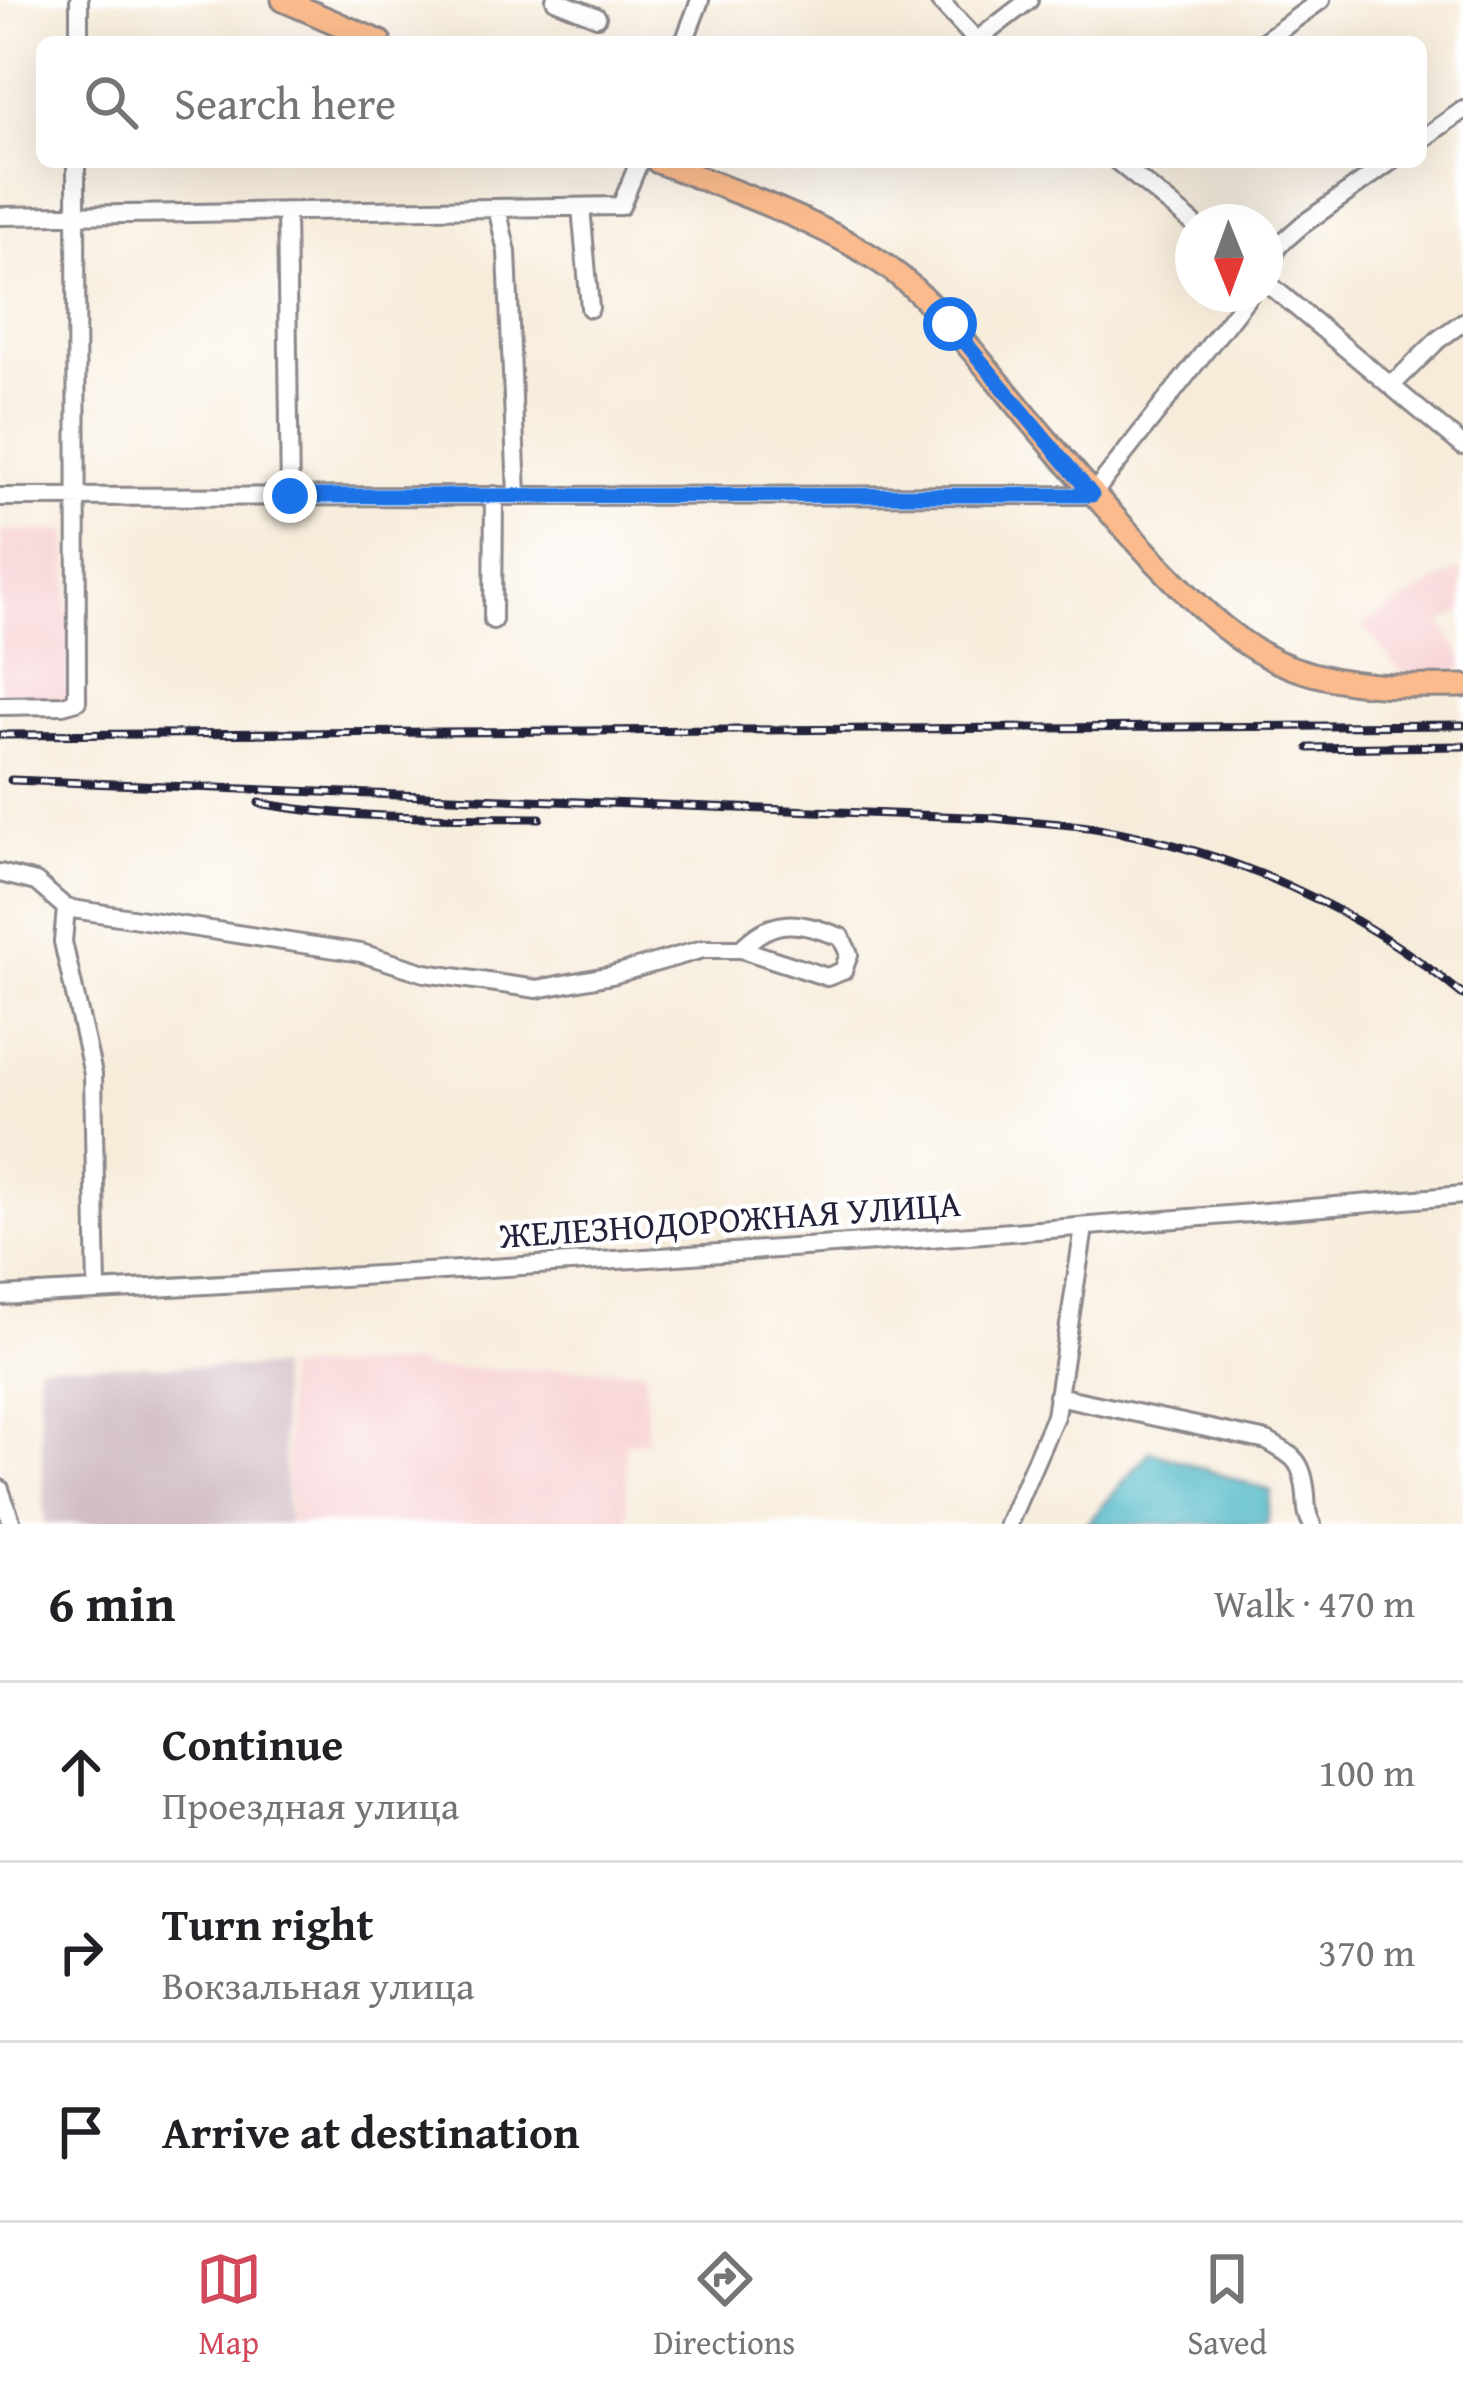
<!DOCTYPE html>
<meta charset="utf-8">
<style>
body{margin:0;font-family:"Gentium Book Plus",serif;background:#f6f6f6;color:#202124}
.compass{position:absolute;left:1175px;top:204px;width:108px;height:108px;border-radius:50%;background:#fff;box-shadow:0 12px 48px #0002;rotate:179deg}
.stop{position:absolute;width:36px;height:36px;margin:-27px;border:9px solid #1a73e8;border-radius:50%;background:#fff}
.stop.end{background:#1a73e8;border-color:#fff;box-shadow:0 3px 12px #0008}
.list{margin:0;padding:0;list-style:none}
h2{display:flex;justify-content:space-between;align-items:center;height:156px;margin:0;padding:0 48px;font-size:51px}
h2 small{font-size:39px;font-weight:400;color:#757577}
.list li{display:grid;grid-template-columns:78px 1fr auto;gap:36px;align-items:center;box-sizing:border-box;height:180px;padding:0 48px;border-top:3px solid #e0e0e0}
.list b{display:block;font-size:45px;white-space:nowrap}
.list p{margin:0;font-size:39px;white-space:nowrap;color:#757577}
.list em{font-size:39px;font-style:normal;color:#757577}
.icon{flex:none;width:66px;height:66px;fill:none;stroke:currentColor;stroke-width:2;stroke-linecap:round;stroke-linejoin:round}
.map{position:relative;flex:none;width:1463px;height:1524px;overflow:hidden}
.search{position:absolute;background:#fff;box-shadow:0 12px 48px #0002;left:36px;right:36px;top:36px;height:132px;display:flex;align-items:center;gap:30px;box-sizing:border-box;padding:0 42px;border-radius:18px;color:#757577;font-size:45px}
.sheet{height:696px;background:#fff}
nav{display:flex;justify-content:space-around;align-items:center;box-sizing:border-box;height:168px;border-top:3px solid #e0e0e0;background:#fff;font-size:33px;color:#757577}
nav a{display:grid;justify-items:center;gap:6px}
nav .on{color:#d1495b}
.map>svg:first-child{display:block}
.built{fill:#f7cfd2}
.industrial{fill:#d2bdc6}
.water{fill:#49b6c5;stroke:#366c80;stroke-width:3}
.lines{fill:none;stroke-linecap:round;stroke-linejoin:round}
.minor-casing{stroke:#8c878a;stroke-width:22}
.major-casing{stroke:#8c878a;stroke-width:27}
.minor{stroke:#fff;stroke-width:16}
.major{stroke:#fbbb8c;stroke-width:21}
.rail-casing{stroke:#22223b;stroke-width:9}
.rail{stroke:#fff;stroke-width:4.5;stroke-dasharray:14;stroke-linecap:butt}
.route{stroke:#1a73e8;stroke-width:15}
.labels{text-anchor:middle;stroke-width:9;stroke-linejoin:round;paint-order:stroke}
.street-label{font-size:36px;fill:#22223b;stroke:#fff}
</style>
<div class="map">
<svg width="1463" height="1524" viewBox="0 0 1463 1524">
<rect width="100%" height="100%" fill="#fff"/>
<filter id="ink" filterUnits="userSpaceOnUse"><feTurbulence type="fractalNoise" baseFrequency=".00833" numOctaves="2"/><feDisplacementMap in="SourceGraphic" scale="24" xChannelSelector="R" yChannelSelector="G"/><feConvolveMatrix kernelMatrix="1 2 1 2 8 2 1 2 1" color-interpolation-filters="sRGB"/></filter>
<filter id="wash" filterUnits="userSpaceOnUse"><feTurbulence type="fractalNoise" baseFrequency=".004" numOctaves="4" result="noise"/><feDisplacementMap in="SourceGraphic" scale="48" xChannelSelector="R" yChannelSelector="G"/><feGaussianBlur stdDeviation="2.7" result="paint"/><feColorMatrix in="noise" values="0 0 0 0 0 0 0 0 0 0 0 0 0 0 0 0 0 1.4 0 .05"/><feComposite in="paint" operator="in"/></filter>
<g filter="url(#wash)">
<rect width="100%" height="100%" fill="#f7ecda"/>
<path class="built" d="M0 531H68V699H0Z
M1461 568 1463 611 1441 623 1463 659V669L1406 678 1362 625Z
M420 1363 422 1369H645L647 1441 625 1443 628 1524H289L284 1369Z"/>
<path class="industrial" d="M38 1364 278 1368 288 1524H45Z"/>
<path class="water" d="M1150 1451 1271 1491 1267 1524H1087Z"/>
</g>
<g filter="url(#ink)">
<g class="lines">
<g class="minor-casing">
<path id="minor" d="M555 0 597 17
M939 0 978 42
M976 41 1029 0
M79 42V0
M684 42 700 0
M1263 42 1321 0
M1421 140 1463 110
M1118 162 1193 223
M581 207 590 308
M497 208 507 252 517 495
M286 212 290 496
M0 216 621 206 639 162
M1265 273 1279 245 1302 225 1390 162
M1265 281 1463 446
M1391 386 1439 339 1463 322
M0 497 1092 495 1250 294
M493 620 494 495
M0 706 63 705 77 701 76 162
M0 873 36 882 66 908 361 953 425 973 537 989 612 975 703 949H741L827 977 843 971 849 954 841 937C799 922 774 915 741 949
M66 908 63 942 93 1074 97 1291
M0 1296C488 1271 976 1238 1463 1195
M1057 1396 1267 1441C1295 1457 1303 1461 1306 1495 1307 1507 1306 1514 1312 1524
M0 1489 12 1524
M1008 1524 1055 1416 1084 1228"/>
</g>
<g class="major-casing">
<path id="major" d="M283 0 380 42
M658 162C735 192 849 230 910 285 953 324 988 370 1025 414 1066 463 1107 510 1151 557 1193 600 1234 647 1293 668 1348 688 1404 687 1463 686"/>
</g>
<use href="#minor" class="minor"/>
<use href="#major" class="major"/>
<g class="rail-casing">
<path id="rail" d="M0 735 1463 725
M1309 748 1463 746
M11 780 994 818C1027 822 1062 823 1095 828 1231 850 1357 907 1463 995
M259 803C352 820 446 817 540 818"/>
</g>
<use href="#rail" class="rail"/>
</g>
</g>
<g class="lines" filter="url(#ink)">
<path class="route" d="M290 496 1092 495 950 324"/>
</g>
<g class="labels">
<g class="street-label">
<text transform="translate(730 1219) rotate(-4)" y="13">ЖЕЛЕЗНОДОРОЖНАЯ УЛИЦА</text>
</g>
</g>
</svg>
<svg class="compass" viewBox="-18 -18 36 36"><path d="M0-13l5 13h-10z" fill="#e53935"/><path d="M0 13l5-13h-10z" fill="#757577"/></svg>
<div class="stop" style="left:950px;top:324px"></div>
<div class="stop end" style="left:290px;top:496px"></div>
<div class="search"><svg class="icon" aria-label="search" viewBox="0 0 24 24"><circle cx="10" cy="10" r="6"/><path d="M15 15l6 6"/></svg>Search here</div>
</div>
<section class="sheet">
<h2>6 min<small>Walk · 470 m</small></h2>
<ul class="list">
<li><svg class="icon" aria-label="ahead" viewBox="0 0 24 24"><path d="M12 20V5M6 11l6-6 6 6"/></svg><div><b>Continue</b><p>Проездная улица</p></div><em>100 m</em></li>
<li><svg class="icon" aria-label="right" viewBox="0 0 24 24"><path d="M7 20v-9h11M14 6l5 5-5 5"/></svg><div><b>Turn right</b><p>Вокзальная улица</p></div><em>370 m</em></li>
<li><svg class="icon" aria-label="arrive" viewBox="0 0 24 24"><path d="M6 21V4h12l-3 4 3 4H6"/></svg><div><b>Arrive at destination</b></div></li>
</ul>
</section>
<nav>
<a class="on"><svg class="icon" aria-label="map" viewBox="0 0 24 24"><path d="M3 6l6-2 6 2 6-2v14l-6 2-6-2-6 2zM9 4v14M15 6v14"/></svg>Map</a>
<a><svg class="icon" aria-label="directions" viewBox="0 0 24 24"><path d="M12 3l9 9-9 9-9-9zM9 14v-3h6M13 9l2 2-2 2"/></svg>Directions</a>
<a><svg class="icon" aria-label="saved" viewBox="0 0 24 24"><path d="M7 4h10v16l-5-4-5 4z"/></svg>Saved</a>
</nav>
